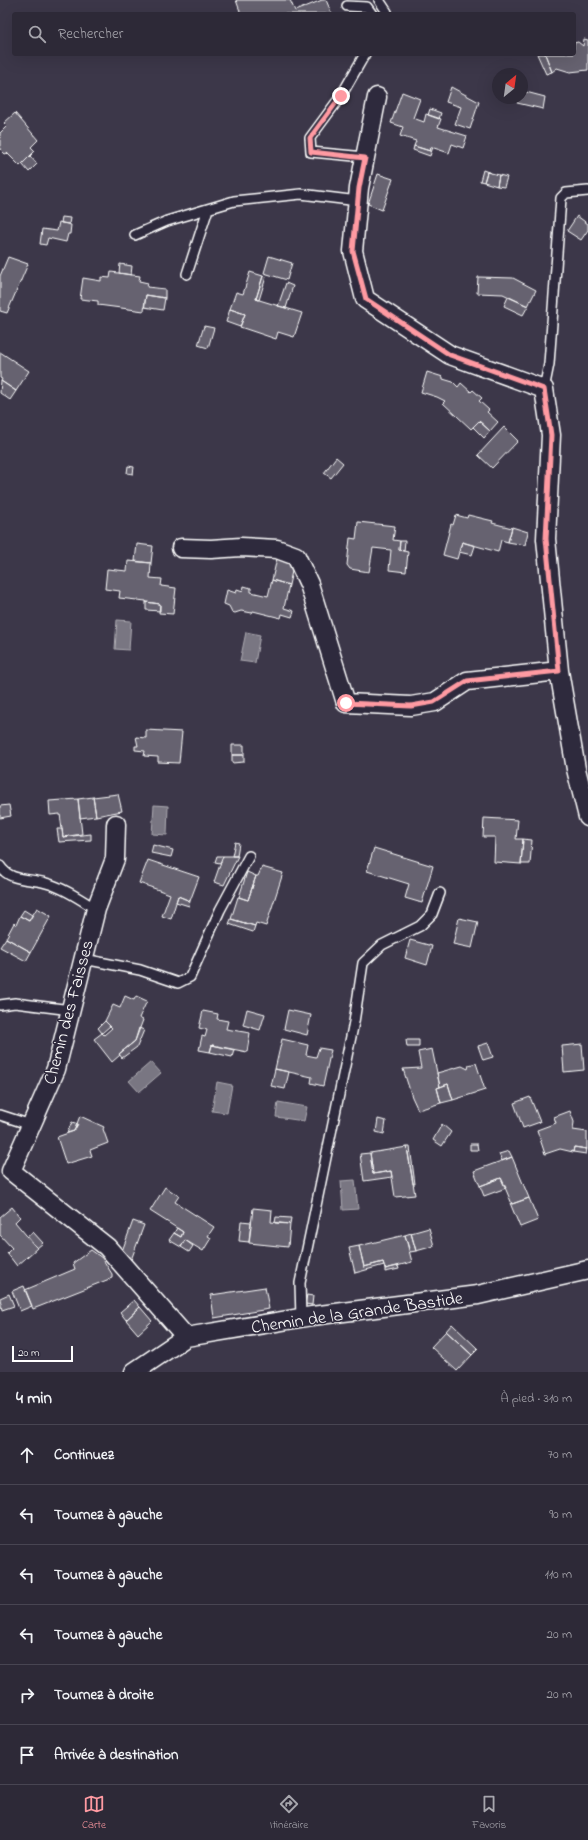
<!DOCTYPE html>
<html lang="fr">
<meta charset="utf-8">
<style>
body{margin:0;font-family:"Indie Flower",sans-serif;background:#393542;color:#f1f3f6}
.compass{position:absolute;left:492px;top:68px;width:36px;height:36px;border-radius:50%;background:#2d2937;box-shadow:0 4px 16px #0002;rotate:29deg}
.scale{position:absolute;left:12px;bottom:10px;width:61px;box-sizing:border-box;padding-left:4px;border:2px solid #fff;border-top:0;font-size:11px;line-height:14px;white-space:nowrap;color:#fff;-webkit-text-stroke:3px #2f2a3d;paint-order:stroke}
.stop{position:absolute;width:12px;height:12px;margin:-9px;border:3px solid #ff9aa2;border-radius:50%;background:#fff}
.stop.end{background:#ff9aa2;border-color:#fff;box-shadow:0 1px 4px #0008}
.list{margin:0;padding:0;list-style:none}
h2{display:flex;justify-content:space-between;align-items:center;height:52px;margin:0;padding:0 16px;font-size:17px}
h2 small{font-size:13px;font-weight:400;color:#a7a6ad}
.list li{display:grid;grid-template-columns:26px 1fr auto;gap:12px;align-items:center;box-sizing:border-box;height:60px;padding:0 16px;border-top:1px solid #484552}
.list b{display:block;font-size:15px;white-space:nowrap}
.list em{font-size:13px;font-style:normal;color:#a7a6ad}
.icon{flex:none;width:22px;height:22px;fill:none;stroke:currentColor;stroke-width:2;stroke-linecap:round;stroke-linejoin:round}
.map{position:relative;flex:none;width:588px;height:1372px;overflow:hidden}
.search{position:absolute;background:#2d2937;box-shadow:0 4px 16px #0002;left:12px;right:12px;top:12px;height:44px;display:flex;align-items:center;gap:10px;box-sizing:border-box;padding:0 14px;border-radius:4px;color:#a7a6ad;font-size:15px}
.sheet{height:412px;background:#2d2937}
nav{display:flex;justify-content:space-around;align-items:center;box-sizing:border-box;height:56px;border-top:1px solid #484552;background:#2d2937;font-size:11px;color:#a7a6ad}
nav a{display:grid;justify-items:center;gap:2px}
nav .on{color:#ff9aa2}
.map>svg:first-child{display:block}
.water{fill:#797682;stroke:#afadb4}
.building{fill:#666270;stroke:#fff}
.lines{fill:none;stroke-linecap:round;stroke-linejoin:round}
.lane-casing{stroke:#fff;stroke-width:12}
.street-casing{stroke:#fff;stroke-width:21}
.lane{stroke:#2f2a3d;stroke-width:9}
.street{stroke:#2f2a3d;stroke-width:18}
.route{stroke:#ff9aa2;stroke-width:5}
.labels{text-anchor:middle;stroke-width:3;stroke-linejoin:round;paint-order:stroke}
.street-label{font-size:18px;fill:#fff;stroke:#2f2a3d}
</style>
<div class="map">
<svg width="588" height="1372" viewBox="0 0 588 1372">
<rect width="100%" height="100%" fill="#3c3749"/>
<filter id="ink" filterUnits="userSpaceOnUse"><feTurbulence type="fractalNoise" baseFrequency=".025" numOctaves="2"/><feDisplacementMap in="SourceGraphic" scale="8" xChannelSelector="R" yChannelSelector="G"/><feConvolveMatrix kernelMatrix="1 2 1 2 8 2 1 2 1" color-interpolation-filters="sRGB"/></filter>
<g filter="url(#ink)">
<path class="water" d="M117 620 131 621 129 650 115 649Z
M246 632 260 635 255 663 240 661Z
M154 805 168 806 167 835 152 834Z
M151 1062 161 1073 139 1092 129 1081Z
M217 1082 232 1085 227 1113 212 1111Z
M278 1102 307 1107 304 1121 276 1117Z
M355 1180 358 1209 343 1210 341 1181Z"/>
<path class="building" d="M236 0H290L295 11 322 0H326L332 14H241Z
M584 39 588 40V70L570 72 557 68 552 72 545 54H574V43L578 42 583 46Z
M537 54H545L552 72 546 74Z
M451 87 479 102 470 129 455 124 461 107 446 102Z
M522 91 545 97 543 109 517 103 518 98H522Z
M402 92 420 99 413 118 424 122 426 114 441 119 438 127 467 136 463 148 452 144 449 153 431 147 430 151 414 146 416 141 400 136 403 127 391 123Z
M430 109 441 113 439 119 428 115Z
M15 113 38 140 31 147 35 151 20 166 7 153 5 154 0 149V133L7 126 4 123Z
M414 146 430 151 431 147H433L430 156 413 150Z
M30 156 37 164 29 172 22 164Z
M483 170 491 173 487 172 484 182 480 181Z
M487 172 499 175 497 186 484 182Z
M378 174 393 179 382 210 368 204Z
M499 175 507 177 504 187 497 186Z
M577 216 588 224V230L581 240 567 231Z
M62 217 70 218 69 224 61 223Z
M59 222 71 225 70 234H68L66 242 48 238 46 245 40 244 42 229 57 231Z
M269 256 292 263 287 280 264 273Z
M8 257 28 264 7 313 0 311V276Z
M120 264 132 266 131 275 119 273Z
M111 272 140 276 139 281 148 283 147 287 165 289V298L146 295 144 311 98 305V301L80 299 83 278 101 281V277L110 278Z
M250 272 263 276 256 299 302 313 294 337 278 332 276 339 240 327 245 314 230 309 236 292 243 294Z
M263 276 266 277 259 300 256 299Z
M478 277 513 278 536 290 528 306 503 294 477 293Z
M286 283 293 286 286 308 278 306Z
M146 295 165 298 163 310 144 307Z
M508 297 528 306 523 315 504 306Z
M230 309 245 314 240 327 226 322Z
M204 326 214 328 208 348 198 345Z
M0 352 29 371 16 391 1 381 2 379 0 378Z
M427 372 443 377V379L453 382 458 387 461 383 471 392 473 390 482 398 479 401 489 410 487 412 498 422 490 431 479 421 471 429 443 403 445 401 437 397 421 392Z
M1 381 16 391 10 400 0 393Z
M479 421 490 431 484 438 473 427Z
M504 427 518 441 492 468 478 455Z
M336 457 343 463 331 478 324 473Z
M128 466 134 467 133 474 127 473Z
M456 515 467 518 468 515 493 521 492 523 512 528 508 542 501 540 498 552 462 542 457 559 443 555 451 524 453 525Z
M358 522 395 526 393 540 400 541 399 550 408 552 406 572 389 570 391 550 373 548 369 572 350 569 347 565 350 538 356 539Z
M512 527 528 532 525 545 508 542Z
M400 541H405L404 551 399 550Z
M462 542 475 546 472 555 459 552Z
M137 544 153 546 151 563 135 561Z
M277 558 294 562 289 585 272 580Z
M128 561 151 563 150 578 162 579 161 586 176 588 173 614 159 613 160 604 146 602V601L119 598 120 591 105 589 107 569 127 571Z
M272 580 289 585 284 608 294 611 292 617 282 614 281 618 253 611 252 613 241 611 235 613 232 612 229 606 224 604 227 590 236 593 237 589 243 591 244 586 251 588V592L268 596Z
M146 602 160 604V611L146 610Z
M146 730 182 732 179 763 158 762V757L144 756 145 751 135 750V746H138L136 737 146 738Z
M232 745H244V755H232Z
M232 755H244V762L232 763Z
M118 794 122 811 96 816 93 797Z
M93 797 96 816 80 818 78 799Z
M78 799 82 834 63 837 60 814 50 815 49 801Z
M9 805 11 816 0 818V806Z
M484 818 518 820 516 839H523L521 864 494 862 495 837H483Z
M57 829H62L63 837 91 834V840L59 842Z
M523 839 532 840 530 864H521Z
M235 842 239 843 237 856H232Z
M153 845 173 850 171 857 151 853Z
M374 848 433 866 422 903 405 898 409 884 367 871Z
M217 856H223L220 863 215 862Z
M223 856H238L224 885 214 882Z
M148 860 199 877 190 901 178 896 171 919 162 916 170 894 139 883Z
M262 867 283 873 266 926 256 923 255 926 231 919 238 897 248 900 256 876H258Z
M247 872 256 876 248 900 239 897Z
M178 896 190 901 189 906 176 902Z
M37 908 51 916 31 952 6 938 14 923 16 925 20 916 29 921Z
M24 910 32 915 29 921 20 916Z
M459 918 478 922 472 948 453 944Z
M231 919 255 926 253 932 229 924Z
M6 938 31 952 26 961 0 947Z
M410 940 432 946 427 965 405 958Z
M125 996 134 1000 136 996 147 1001 139 1018 143 1020 135 1041 119 1054 120 1055 112 1062 94 1039 102 1033 104 1035 112 1028 105 1021 113 1005 120 1008Z
M247 1009 265 1014 260 1030 243 1025Z
M288 1010 311 1015 307 1035 284 1029Z
M203 1011 218 1014 217 1019 228 1021 226 1029 250 1033 247 1052 212 1045 210 1052 199 1050 202 1036 205 1037 207 1030 199 1028Z
M105 1021 110 1026 102 1033 98 1028Z
M139 1028 144 1030 137 1047 122 1058 119 1054 135 1041Z
M282 1039 308 1045 306 1055 316 1057 319 1048 331 1050 323 1086 311 1083 312 1077 275 1069Z
M406 1040H419V1047H407Z
M488 1043 493 1057 483 1060 478 1046Z
M582 1044 584 1070 564 1072 562 1046Z
M212 1045 234 1050 232 1057 210 1052Z
M432 1049 440 1087 437 1088 441 1103 418 1110 412 1097 403 1069 421 1068 418 1052Z
M476 1063 485 1090 453 1100 448 1084 440 1087 437 1073 462 1066 468 1069 469 1065Z
M275 1069 289 1072 285 1089 271 1086Z
M448 1084 453 1100 441 1103 437 1088Z
M530 1097 540 1122 523 1128 514 1103Z
M570 1111 574 1122 573 1130 587 1132V1149L574 1147 573 1152 560 1149 545 1154 537 1130 556 1123 554 1117Z
M80 1116 104 1127 103 1129 108 1143 90 1150 92 1156 66 1164 57 1137 74 1131Z
M378 1119 386 1121 384 1134 376 1132Z
M72 1122 78 1124 74 1131 67 1133Z
M442 1124 451 1132 442 1146 433 1140Z
M470 1144H477L478 1150H470Z
M407 1147 415 1195 395 1197 391 1171 373 1174 370 1153Z
M407 1147H410L415 1184H413Z
M574 1147 587 1149 586 1154 573 1152Z
M509 1151 512 1157 502 1161 499 1154Z
M370 1153 373 1174 391 1171 392 1177 364 1181 360 1154Z
M512 1157 529 1198 512 1204 501 1178 480 1186 474 1171Z
M501 1178 506 1188 484 1196 480 1186Z
M165 1187 179 1196 175 1202 214 1227 208 1236 211 1238 203 1251 185 1240 181 1247 169 1240 174 1233 181 1237 183 1232 150 1211Z
M529 1198 538 1220 520 1227 510 1203 512 1204Z
M12 1207 20 1217 15 1222 37 1248 17 1266 7 1253 12 1248 0 1235V1217Z
M253 1208 272 1210 271 1222 290 1224 288 1247 249 1243Z
M276 1217 291 1218 290 1224 275 1223Z
M133 1221 144 1225 131 1260 122 1251Z
M241 1221 251 1222 249 1242 239 1241Z
M177 1228 183 1232 181 1237 174 1233Z
M429 1228 434 1246 416 1251 411 1233Z
M33 1232 43 1243 37 1248 27 1237Z
M411 1233 416 1251 410 1252 405 1235Z
M405 1235 412 1262 385 1269 383 1262 364 1267 359 1246Z
M185 1240 193 1246 189 1252 181 1247Z
M359 1246 364 1267 383 1262 384 1265 355 1273 349 1248Z
M91 1250 102 1258 112 1274V1278L33 1309 25 1290 75 1269 73 1263Z
M398 1266 399 1269 385 1272V1269Z
M24 1286 32 1306 20 1311 12 1291Z
M265 1287 269 1309 214 1318 211 1295Z
M9 1294 14 1306 2 1310 0 1298Z
M307 1295 313 1296 312 1305 305 1304Z
M134 1300 140 1307 126 1320 120 1312Z
M140 1307 152 1321 138 1334 126 1320Z
M452 1324 478 1349 472 1355 446 1331Z
M446 1331 472 1355 457 1371 431 1347Z"/>
<g class="lines">
<g class="lane-casing">
<path id="lane" d="M379 0 387 12 386 14
M347 6 367 7 372 14
M365 54 341 96 310 138 311 152 365 157
M135 235 167 221 234 201 301 194 358 201
M187 274 208 209
M544 389 549 364 561 198 566 193 588 191
M0 866C10 882 30 878 46 883 64 888 80 899 96 909
M84 959 140 970 178 983 190 977 220 910 249 856
M0 1005 15 1003 71 1010
M0 1115 31 1125
M301 1318 300 1283 354 1022 363 963 382 945 420 926 432 914 440 893"/>
</g>
<g class="street-casing">
<path id="street" d="M377 97 359 188 353 251 365 299 450 355 544 389 551 435 546 539 559 671 576 769 588 817
M181 548 211 549 241 547 277 549 296 556 309 584 346 703 411 706 435 702 467 681 559 671
M116 824 115 859 96 909 56 1069 11 1171 107 1247 186 1337
M134 1372 186 1337 312 1316 478 1295 588 1270"/>
</g>
<use href="#lane" class="lane"/>
<use href="#street" class="street"/>
</g>
</g>
<g class="lines" filter="url(#ink)">
<path class="route" d="M341 96 310 138 311 152 365 158 359 188 353 251 366 299 450 355 544 389 551 435 546 539 559 671 467 681 434 702 411 706 346 703"/>
</g>
<g class="labels">
<g class="street-label">
<text transform="translate(68 1012) rotate(-75)" y="6">Chemin des Faisses</text>
<text transform="translate(357 1312) rotate(-8)" y="6">Chemin de la Grande Bastide</text>
</g>
</g>
</svg>
<svg class="compass" viewBox="-18 -18 36 36"><path d="M0-13l5 13h-10z" fill="#e53935"/><path d="M0 13l5-13h-10z" fill="#a7a6ad"/></svg>
<div class="scale">20 m</div>
<div class="stop" style="left:346px;top:703px"></div>
<div class="stop end" style="left:341px;top:96px"></div>
<div class="search"><svg class="icon" aria-label="search" viewBox="0 0 24 24"><circle cx="10" cy="10" r="6"/><path d="M15 15l6 6"/></svg>Rechercher</div>
</div>
<section class="sheet">
<h2>4 min<small>À pied · 310 m</small></h2>
<ul class="list">
<li><svg class="icon" aria-label="ahead" viewBox="0 0 24 24"><path d="M12 20V5M6 11l6-6 6 6"/></svg><div><b>Continuez</b></div><em>70 m</em></li>
<li><svg class="icon" aria-label="left" viewBox="0 0 24 24"><path d="M17 20v-9H6M10 6l-5 5 5 5"/></svg><div><b>Tournez à gauche</b></div><em>90 m</em></li>
<li><svg class="icon" aria-label="left" viewBox="0 0 24 24"><path d="M17 20v-9H6M10 6l-5 5 5 5"/></svg><div><b>Tournez à gauche</b></div><em>110 m</em></li>
<li><svg class="icon" aria-label="left" viewBox="0 0 24 24"><path d="M17 20v-9H6M10 6l-5 5 5 5"/></svg><div><b>Tournez à gauche</b></div><em>20 m</em></li>
<li><svg class="icon" aria-label="right" viewBox="0 0 24 24"><path d="M7 20v-9h11M14 6l5 5-5 5"/></svg><div><b>Tournez à droite</b></div><em>20 m</em></li>
<li><svg class="icon" aria-label="arrive" viewBox="0 0 24 24"><path d="M6 21V4h12l-3 4 3 4H6"/></svg><div><b>Arrivée à destination</b></div></li>
</ul>
</section>
<nav>
<a class="on"><svg class="icon" aria-label="map" viewBox="0 0 24 24"><path d="M3 6l6-2 6 2 6-2v14l-6 2-6-2-6 2zM9 4v14M15 6v14"/></svg>Carte</a>
<a><svg class="icon" aria-label="directions" viewBox="0 0 24 24"><path d="M12 3l9 9-9 9-9-9zM9 14v-3h6M13 9l2 2-2 2"/></svg>Itinéraire</a>
<a><svg class="icon" aria-label="saved" viewBox="0 0 24 24"><path d="M7 4h10v16l-5-4-5 4z"/></svg>Favoris</a>
</nav>
